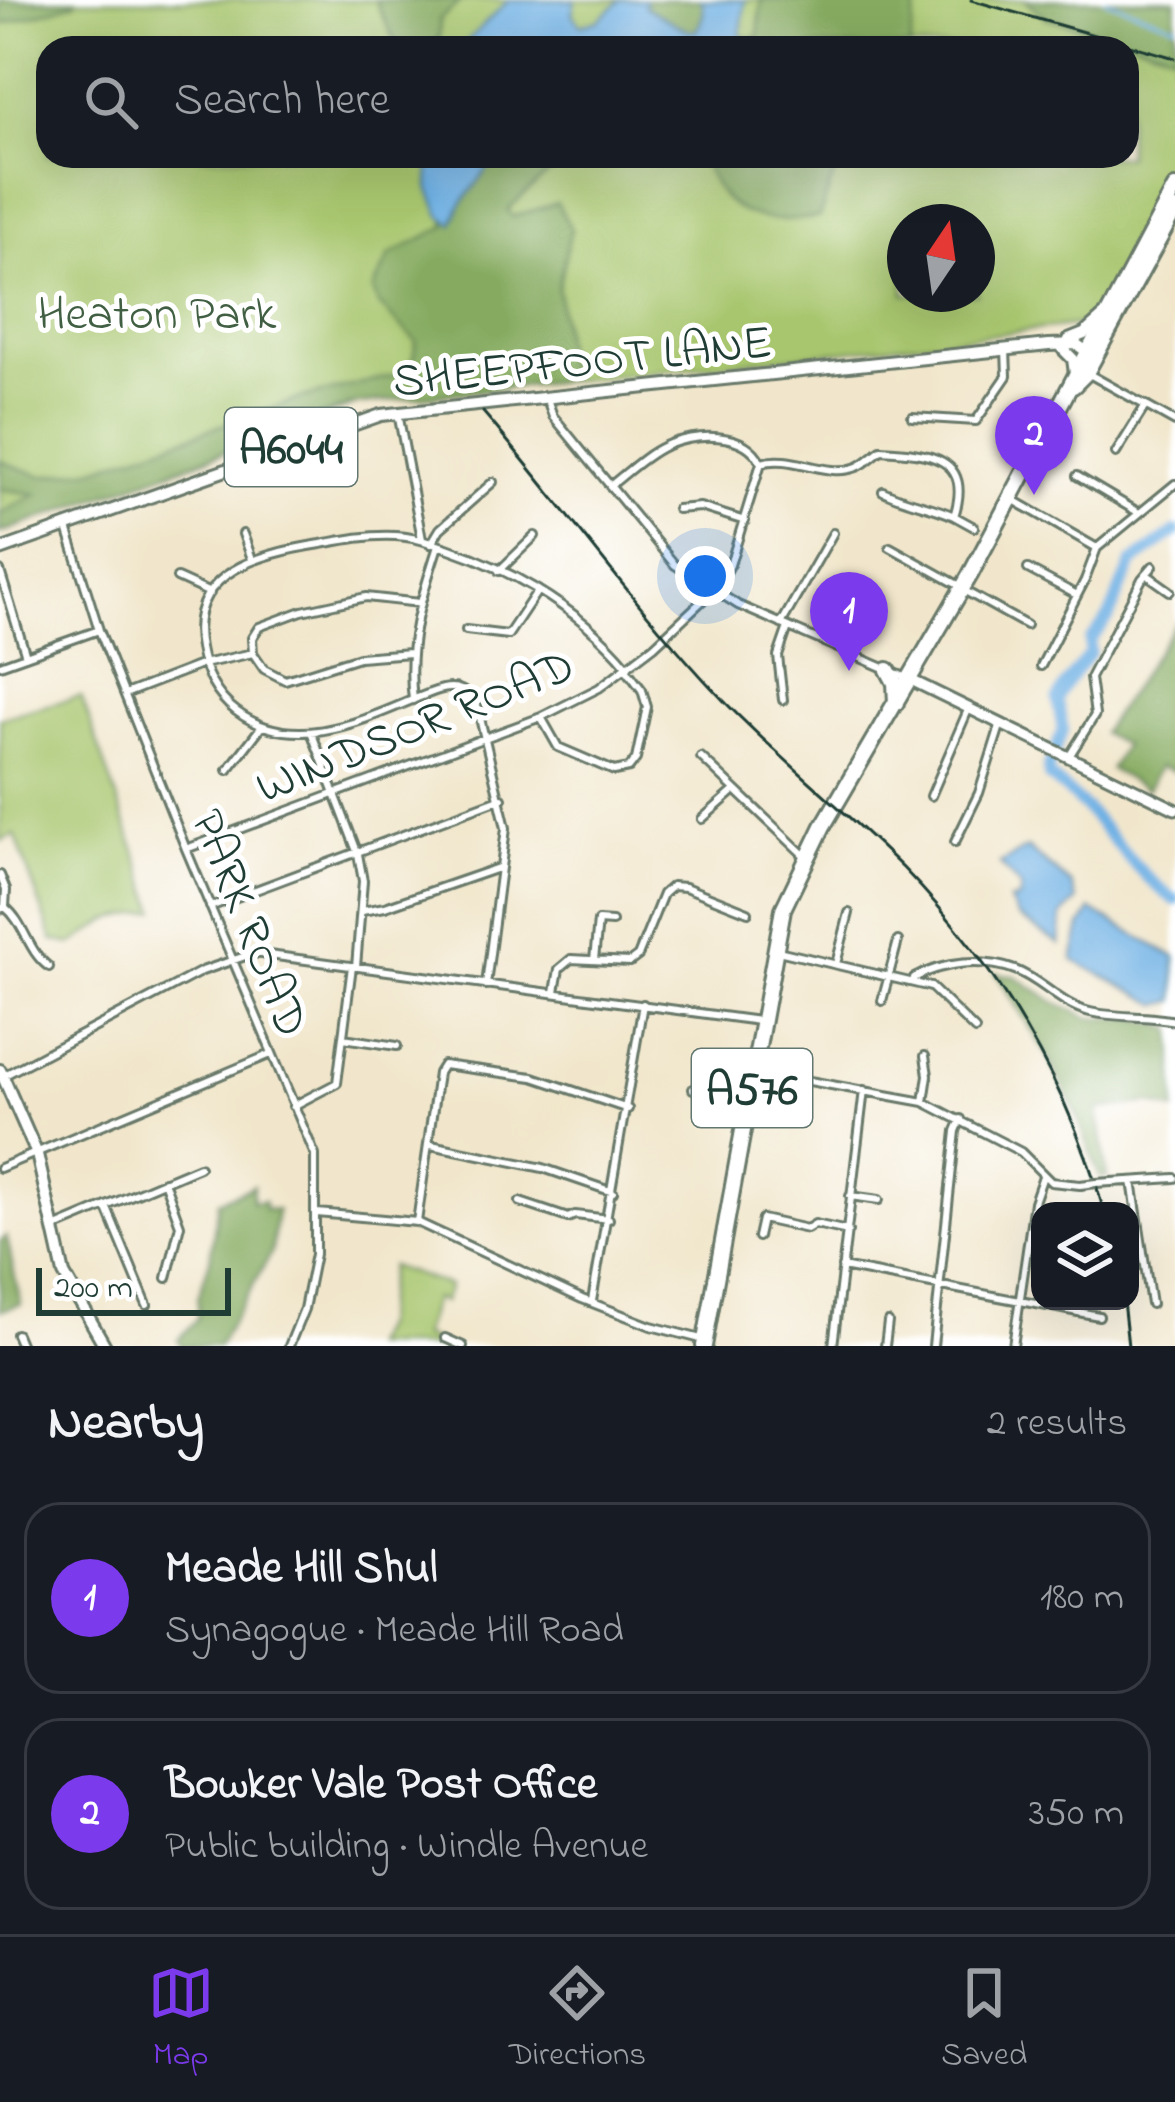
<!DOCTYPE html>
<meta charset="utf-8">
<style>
body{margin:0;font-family:"Indie Flower",sans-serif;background:#20242c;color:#f1f3f6}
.controls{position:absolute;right:36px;bottom:36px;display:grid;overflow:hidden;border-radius:24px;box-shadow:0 12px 48px #0002}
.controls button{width:108px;height:108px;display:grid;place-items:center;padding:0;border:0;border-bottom:3px solid #363941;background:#171b24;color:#f1f3f6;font:60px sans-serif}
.compass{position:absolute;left:887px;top:204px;width:108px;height:108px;border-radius:50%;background:#171b24;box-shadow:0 12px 48px #0002;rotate:13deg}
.scale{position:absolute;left:36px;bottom:30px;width:195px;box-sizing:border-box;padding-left:12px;border:6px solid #1f3d34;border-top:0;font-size:33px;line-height:42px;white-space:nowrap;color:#1f3d34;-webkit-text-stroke:9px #fff;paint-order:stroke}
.you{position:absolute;left:705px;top:576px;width:42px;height:42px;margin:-30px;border:9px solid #fff;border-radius:50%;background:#1a73e8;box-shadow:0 0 0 18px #1a73e833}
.badge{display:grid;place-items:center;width:78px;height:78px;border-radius:50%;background:#7c3aed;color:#fff;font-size:39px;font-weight:700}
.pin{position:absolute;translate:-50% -99px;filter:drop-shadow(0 3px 6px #0008)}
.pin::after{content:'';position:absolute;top:63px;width:42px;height:36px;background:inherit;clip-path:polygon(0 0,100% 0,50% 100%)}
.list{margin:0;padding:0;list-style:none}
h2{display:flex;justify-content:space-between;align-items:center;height:156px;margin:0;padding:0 48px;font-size:51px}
h2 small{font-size:39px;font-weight:400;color:#9ea1a6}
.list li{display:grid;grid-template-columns:78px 1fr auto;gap:36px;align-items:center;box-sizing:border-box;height:192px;margin:0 24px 24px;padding:0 24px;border:3px solid #363941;border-radius:36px}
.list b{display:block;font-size:45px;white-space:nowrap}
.list p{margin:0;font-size:39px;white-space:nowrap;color:#9ea1a6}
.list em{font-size:39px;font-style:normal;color:#9ea1a6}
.icon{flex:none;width:66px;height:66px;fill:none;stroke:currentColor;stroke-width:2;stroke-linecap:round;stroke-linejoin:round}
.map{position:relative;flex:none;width:1175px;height:1346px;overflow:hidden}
.search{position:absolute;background:#171b24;box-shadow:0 12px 48px #0002;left:36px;right:36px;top:36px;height:132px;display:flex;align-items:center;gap:30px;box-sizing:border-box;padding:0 42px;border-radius:36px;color:#9ea1a6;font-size:45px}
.sheet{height:588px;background:#171b24}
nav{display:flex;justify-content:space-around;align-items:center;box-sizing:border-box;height:168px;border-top:3px solid #363941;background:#171b24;font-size:33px;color:#9ea1a6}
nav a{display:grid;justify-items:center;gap:6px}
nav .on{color:#7c3aed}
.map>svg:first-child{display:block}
.green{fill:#a8c66e;stroke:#648251;stroke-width:3;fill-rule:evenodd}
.forest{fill:#86ab61;stroke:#52744a;stroke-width:3}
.water{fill:#6fb1e4;stroke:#47778c;stroke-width:3}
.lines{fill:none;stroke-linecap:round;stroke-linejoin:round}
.stream{stroke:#6fb1e4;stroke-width:3}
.river{stroke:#6fb1e4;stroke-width:12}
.street-casing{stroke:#687869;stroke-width:12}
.secondary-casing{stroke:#687869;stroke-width:15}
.primary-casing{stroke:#687869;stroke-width:16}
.highway-casing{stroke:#687869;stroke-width:20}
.street{stroke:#fff;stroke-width:6}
.secondary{stroke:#fff;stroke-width:9}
.primary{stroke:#fff;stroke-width:10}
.highway{stroke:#fff;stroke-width:14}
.tram{stroke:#1f3d34;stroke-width:3}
.street-bridge-casing{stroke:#687869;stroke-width:12;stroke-linecap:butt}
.street-bridge{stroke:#fff;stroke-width:6}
.labels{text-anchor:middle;stroke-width:10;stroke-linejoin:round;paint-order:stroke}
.shield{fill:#fff;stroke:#627771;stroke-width:3}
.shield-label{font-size:45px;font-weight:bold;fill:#1f3d34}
.park-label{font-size:48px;fill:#415f42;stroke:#fff}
.street-label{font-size:48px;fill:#1f3d34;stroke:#fff}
</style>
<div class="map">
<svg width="1175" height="1346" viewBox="0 0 1175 1346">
<rect width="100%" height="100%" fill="#fff"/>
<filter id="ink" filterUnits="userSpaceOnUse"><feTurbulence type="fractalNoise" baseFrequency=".00833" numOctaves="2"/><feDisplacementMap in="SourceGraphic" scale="24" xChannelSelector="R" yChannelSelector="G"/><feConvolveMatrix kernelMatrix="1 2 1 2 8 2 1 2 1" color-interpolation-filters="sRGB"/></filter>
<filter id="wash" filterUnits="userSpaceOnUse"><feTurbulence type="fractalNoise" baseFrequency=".004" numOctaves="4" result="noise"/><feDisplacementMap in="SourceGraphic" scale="48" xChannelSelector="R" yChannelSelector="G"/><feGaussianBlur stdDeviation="2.7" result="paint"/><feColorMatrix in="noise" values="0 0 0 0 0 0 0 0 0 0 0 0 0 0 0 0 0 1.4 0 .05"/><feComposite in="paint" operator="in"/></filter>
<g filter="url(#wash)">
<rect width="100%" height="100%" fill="#f1e6cb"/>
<path class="green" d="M0 0H1175V176L1102 308 1089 324 359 404 0 533ZM48 48H1127V156H48ZM905 222H977V294H905Z
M81 696 156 910 109 920 72 944 53 940 15 835 0 841V718Z
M390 1266 449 1286 443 1302 434 1299 422 1336 447 1346H370L381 1325Z"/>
<path class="forest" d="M0 0H75V3L0 25Z
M375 0H462L440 19 439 38 425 48H398Z
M645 0H701C707 9 702 21 696 31H688L645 7Z
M761 0H917L910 48H739L742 37 758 38Z
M1025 0H1175V53L1047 18Z
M497 156H568L508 209 512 217 557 203 571 229 558 288 568 381 351 405 0 533V514L36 494 0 489V461L43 476 93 469 299 399 411 371 416 341 378 304 373 290 390 255 446 226 445 222 453 224 460 206Z
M702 156H841L819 217C762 226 720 218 702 156Z
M1175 625V772L1159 767 1147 790 1110 769 1124 745 1102 733Z
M996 973 1015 976 1053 1001 1090 1018 1139 1019 1173 1029 1175 1111 1150 1103 1098 1110 1107 1177H1100L1074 1108 1046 1053Z
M253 1186 252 1202 264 1201V1209L277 1210 272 1252 218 1346H182L178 1340 198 1318V1298L210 1260 218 1201Z
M6 1237 21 1304 0 1311V1241Z"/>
<path class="water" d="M509 0H575L572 14 581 25 599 20 621 0H645V7L688 31H696C702 21 707 10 701 0H745L739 48H460Z
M430 156H497L460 206 453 224 441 216 429 188Z
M1027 848 1071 884 1077 901 1062 916 1060 944 1018 917 1010 901 1019 899 1021 888 1000 864Z
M1091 910 1175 957V1001L1160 1005 1073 960 1081 926Z"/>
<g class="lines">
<path class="stream" d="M1105 0 1175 25"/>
<path class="river" d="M1175 532 1132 563 1109 617 1090 641V653L1064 686 1057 700 1063 730 1048 768 1049 777C1099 811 1125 866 1175 900"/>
</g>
</g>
<g filter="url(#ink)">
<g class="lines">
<g class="street-casing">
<path id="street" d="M1089 374 1175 422
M547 399 553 416 675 565 738 605 907 678
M398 413 422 539
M912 417 976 421 1007 376 1006 349
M1116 453 1146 405
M761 463C792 453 826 479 857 467 865 464 874 455 881 450 927 453 974 456 954 516 930 505 907 503 883 491
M1077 476 1136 511
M610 486C627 473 645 455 665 446 694 433 746 430 761 463
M1012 499 1097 548
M677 509 700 507 745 521
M954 516 974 527
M67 528 99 630 186 849 315 1155V1254L304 1309 289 1346
M243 534 252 559
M431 544 440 529 493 482
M890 547 960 586
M1028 569 1077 595
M0 571 26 656
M499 571 535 536
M1146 574 1170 591
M177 578 210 593
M965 591 1026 625
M781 624 833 533
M466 630 508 635 538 590
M843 651 873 596
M253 653 252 638 259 627 302 611 366 597 420 603
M253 653 264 669 285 680 359 657 410 653
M0 665 99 630
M1041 666 1085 580 1097 548 1175 484
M125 694 203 664 253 653
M413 700C406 644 421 599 438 546
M783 700 778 656 788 627
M541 717 558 747 614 771 629 768 636 759 647 707 642 690 626 669
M312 734 358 854 363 881 356 967
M1070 755 1095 715 1090 678 1142 579 1153 566
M701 757 806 857
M228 770 262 726
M931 796 968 710
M702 819 735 790
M955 842 979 793 1000 726
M186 849 541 717 599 688 654 646 719 585 730 565 761 463
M0 875 6 890 5 907 0 909
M5 907C25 923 27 951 49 967
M210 907 502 798
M362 911 385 907 501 867
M778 951 931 987 975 1030
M594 960 598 921 612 922
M836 964 849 913
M913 982 914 978C943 962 982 958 1015 970 1042 980 1060 1005 1090 1012 1116 1018 1147 1015 1175 1021
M486 985 506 828 476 701C471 697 466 692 461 690 447 684 431 693 417 698 360 722 292 754 236 711 216 696 204 672 200 648 185 571 263 553 321 544 353 538 388 531 421 540 500 562 576 604 628 667
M555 992 559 969 571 959 630 962 638 956 663 894 672 886 685 887 748 912
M882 1001 898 941
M343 1038 397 1046
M755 1071 924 1102 1021 1152 1051 1182 1080 1185
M3 1076 202 971 254 953 759 1021
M693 1089 745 1101
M924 1102 928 1075 925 1056
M293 1106 337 1083 352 966
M431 1145 543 1168 613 1192
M0 1168 271 1054
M164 1181 180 1225 167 1278
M1132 1181 1151 1304
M1096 1183 1175 1178
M850 1196 879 1200
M520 1202 568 1218 575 1215 609 1219
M106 1206 147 1305
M317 1213 417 1222 582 1299 651 1326 701 1339
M417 1222 438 1073 443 1065 533 1077 628 1109
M54 1228 199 1167
M758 1237 762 1219 807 1229 815 1224 848 1231
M842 1267 1099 1316
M592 1301 643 1004
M16 1334 21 1346
M445 1338 463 1346
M833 1346 864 1090
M885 1346 888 1322
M933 1346 956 1131 961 1119
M1013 1346 1034 1202 1043 1176"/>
</g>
<g class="secondary-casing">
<path id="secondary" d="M911 680 1175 809"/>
</g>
<g class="primary-casing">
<path id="primary" d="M1069 340 1084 334 1103 317
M1063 349 1073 359 1075 373
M0 550 381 415 1049 345 1076 344 1086 351
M0 1070 37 1154 64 1274 105 1346"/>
</g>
<g class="highway-casing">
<path id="highway" d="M1073 386 1086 373 1175 210
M888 670 895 683 896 703
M704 1346 783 909 823 826 970 575 1175 188"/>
</g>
<use href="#street" class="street"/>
<use href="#secondary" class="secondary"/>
<use href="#primary" class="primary"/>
<use href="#highway" class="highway"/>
<path class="tram" d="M971 0 1175 58
M483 412C565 507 637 610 723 700 780 759 845 810 903 868 998 966 1066 1080 1104 1211
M1123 1301 1128 1346"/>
<g class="street-bridge-casing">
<path id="street-bridge" d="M1080 1185 1096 1183"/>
</g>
<use href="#street-bridge" class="street-bridge"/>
</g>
</g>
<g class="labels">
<g class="shield">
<rect x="225" y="408" width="132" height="78" rx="9"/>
<rect x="692" y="1049" width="120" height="78" rx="9"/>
</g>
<g class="shield-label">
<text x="291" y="463">A6044</text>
<text x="752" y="1104">A576</text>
</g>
<g class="park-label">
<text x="157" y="328">Heaton Park</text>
</g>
<g class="street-label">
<text transform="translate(582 359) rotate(-6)" y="17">SHEEPFOOT LANE</text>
<text transform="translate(414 724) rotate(-22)" y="17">WINDSOR ROAD</text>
<text transform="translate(252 922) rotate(68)" y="17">PARK ROAD</text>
</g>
</g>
</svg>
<div class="controls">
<button><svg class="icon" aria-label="layers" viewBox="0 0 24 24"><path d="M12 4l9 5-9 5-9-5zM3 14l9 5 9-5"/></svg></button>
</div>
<svg class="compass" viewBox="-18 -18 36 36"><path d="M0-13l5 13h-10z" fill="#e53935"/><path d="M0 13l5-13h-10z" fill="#9ea1a6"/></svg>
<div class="scale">200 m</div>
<div class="you"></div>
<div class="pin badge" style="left:849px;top:671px">1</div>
<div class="pin badge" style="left:1034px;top:495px">2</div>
<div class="search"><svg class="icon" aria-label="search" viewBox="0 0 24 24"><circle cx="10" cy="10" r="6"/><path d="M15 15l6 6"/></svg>Search here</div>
</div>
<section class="sheet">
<h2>Nearby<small>2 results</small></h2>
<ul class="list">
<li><span class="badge">1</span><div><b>Meade Hill Shul</b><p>Synagogue · Meade Hill Road</p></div><em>180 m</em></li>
<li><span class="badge">2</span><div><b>Bowker Vale Post Office</b><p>Public building · Windle Avenue</p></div><em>350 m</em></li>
</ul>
</section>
<nav>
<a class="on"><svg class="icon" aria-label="map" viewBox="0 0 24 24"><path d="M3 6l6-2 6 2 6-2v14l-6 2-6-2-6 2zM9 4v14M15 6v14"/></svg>Map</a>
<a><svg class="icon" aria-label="directions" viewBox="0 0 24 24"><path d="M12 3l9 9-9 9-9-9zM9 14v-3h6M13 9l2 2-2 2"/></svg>Directions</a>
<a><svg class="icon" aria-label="saved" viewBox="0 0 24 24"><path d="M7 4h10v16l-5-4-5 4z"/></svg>Saved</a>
</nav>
